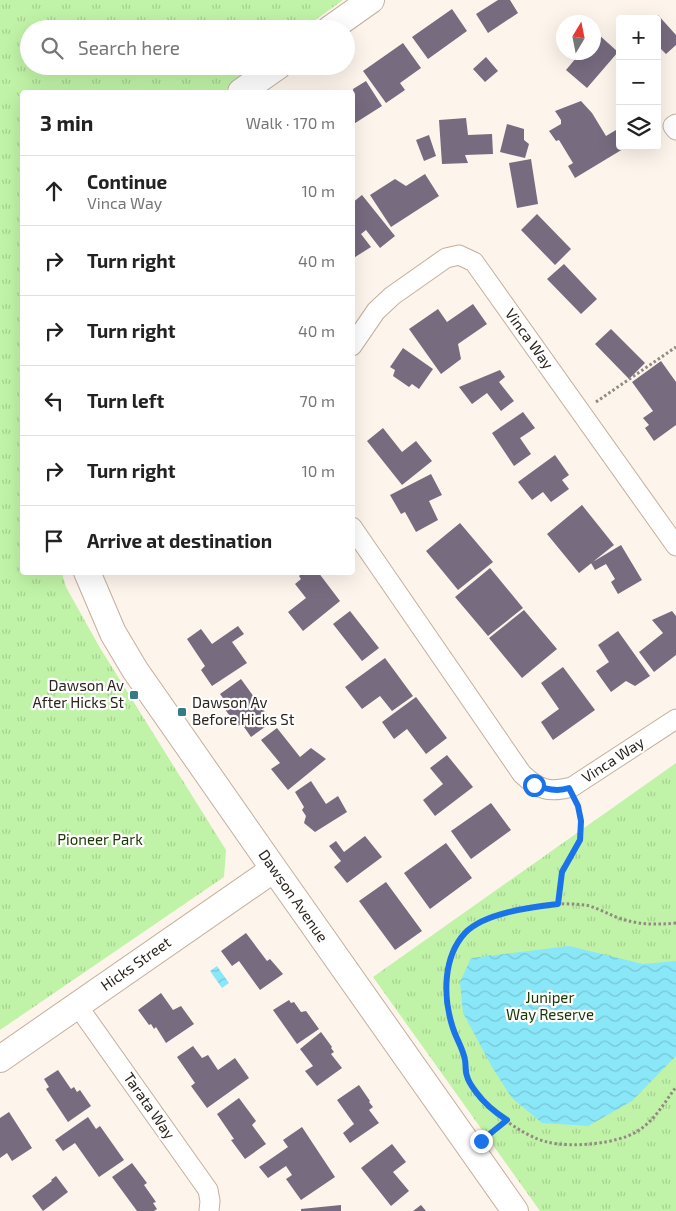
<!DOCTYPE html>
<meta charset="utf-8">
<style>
body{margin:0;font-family:"Exo 2",sans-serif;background:#f2f2f2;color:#222}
.controls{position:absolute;right:15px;top:15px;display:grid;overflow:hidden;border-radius:5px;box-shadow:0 5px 20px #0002}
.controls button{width:45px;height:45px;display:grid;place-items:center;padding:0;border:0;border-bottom:1px solid #e0e0e0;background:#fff;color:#222;font:25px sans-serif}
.compass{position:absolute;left:556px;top:15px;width:45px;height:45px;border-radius:50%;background:#fff;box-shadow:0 5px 20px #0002;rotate:10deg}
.stop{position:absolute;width:15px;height:15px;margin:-11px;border:4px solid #1a73e8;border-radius:50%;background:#fff}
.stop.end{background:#1a73e8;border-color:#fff;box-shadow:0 1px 5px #0008}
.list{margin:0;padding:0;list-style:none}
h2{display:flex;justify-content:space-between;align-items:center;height:65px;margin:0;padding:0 20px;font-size:21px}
h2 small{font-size:16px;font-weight:400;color:#767676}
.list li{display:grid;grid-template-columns:32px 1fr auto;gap:15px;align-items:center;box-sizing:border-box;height:70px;padding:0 20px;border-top:1px solid #e0e0e0}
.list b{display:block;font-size:19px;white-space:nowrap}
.list p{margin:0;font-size:16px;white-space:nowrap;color:#767676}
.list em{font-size:16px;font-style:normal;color:#767676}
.icon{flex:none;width:28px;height:28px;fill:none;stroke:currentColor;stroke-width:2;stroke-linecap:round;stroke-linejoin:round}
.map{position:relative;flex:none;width:676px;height:1211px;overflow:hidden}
.search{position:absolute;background:#fff;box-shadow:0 5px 20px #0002;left:20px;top:20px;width:335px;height:55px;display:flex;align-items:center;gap:12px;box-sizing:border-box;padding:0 18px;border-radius:28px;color:#767676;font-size:19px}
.panel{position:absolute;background:#fff;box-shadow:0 5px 20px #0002;left:20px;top:90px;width:335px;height:485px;border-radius:5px}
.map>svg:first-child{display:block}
.park{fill:url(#park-tufts)}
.water{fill:url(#water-waves)}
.building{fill:#776b7f}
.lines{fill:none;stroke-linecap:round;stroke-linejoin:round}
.street-casing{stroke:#c4af9d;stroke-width:21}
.secondary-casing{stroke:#c4af9d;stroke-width:28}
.path{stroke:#928a82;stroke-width:3;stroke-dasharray:2.5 2.5;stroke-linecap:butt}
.street{stroke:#fff;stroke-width:19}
.secondary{stroke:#fff;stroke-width:26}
.route{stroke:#1a73e8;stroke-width:6}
.poi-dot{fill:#347b85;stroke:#fff;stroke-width:2}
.labels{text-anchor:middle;stroke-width:4.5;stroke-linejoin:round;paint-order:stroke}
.street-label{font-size:15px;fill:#2c241d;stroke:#fff}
.poi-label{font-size:15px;fill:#2c241d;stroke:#fff;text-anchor:end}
.park-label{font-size:15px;fill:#183701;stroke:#fff}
</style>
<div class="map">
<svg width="676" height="1211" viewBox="0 0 676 1211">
<defs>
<pattern id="park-tufts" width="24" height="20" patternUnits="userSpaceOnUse" patternTransform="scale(1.25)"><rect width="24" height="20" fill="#c0f3a7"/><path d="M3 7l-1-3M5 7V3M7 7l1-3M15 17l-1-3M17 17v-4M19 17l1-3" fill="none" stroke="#a5d08f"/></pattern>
<pattern id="water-waves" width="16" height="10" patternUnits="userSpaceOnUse" patternTransform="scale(1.25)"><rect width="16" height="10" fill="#89e7f8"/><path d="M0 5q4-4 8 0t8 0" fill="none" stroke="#76c6d4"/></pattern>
</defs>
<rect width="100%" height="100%" fill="#fdf4ec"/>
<path class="park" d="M0 0H343L303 29H29V66H256L223 92H22V572L62 573 66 587 100 648 226 850 224 877 0 1030Z
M676 763V1211H540L373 977Z"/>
<path class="water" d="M569 946 643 964 676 961V1056L632 1101 588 1126 542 1123 512 1098 492 1067 463 1013 460 982 471 958Z
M217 966 229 983 222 988 210 971Z"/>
<path class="building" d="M498 0H510L518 13 488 33 476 14Z
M452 9 467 31 428 59 412 37Z
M658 15 676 35V45L666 54 657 45V19H654Z
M598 34 618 52 587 88 566 70 581 52H594V39Z
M403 43 421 68 400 83 405 90 386 103 363 71Z
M486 57 498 71 485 82 473 69Z
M366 81 382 106 352 125V98L354 97 353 89Z
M581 101 592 113 606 136 616 130 620 137V146H628L575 178 568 166 573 163 559 140 556 141 549 131 561 124V120L555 111Z
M466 118 468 135 492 134 493 154 465 155 468 163 442 164 439 120Z
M507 124 524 129V140L529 144 525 158 500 152Z
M429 135 436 156 424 161 416 140Z
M531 159 538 204 517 208 509 163Z
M425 174 439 196 391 227 370 195 395 179 406 186Z
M362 195 395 236 380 248 366 230 361 234 371 247 352 259V203Z
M537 214 571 249 555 265 521 230Z
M564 264 597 299 581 314 547 279Z
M473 304 487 324 458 344 461 359 441 374 409 329 438 309 447 322Z
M611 329 645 363 629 379 595 344Z
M403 348 433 369 419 389 412 384 409 387 393 376 395 370 390 367Z
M661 361 676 382V425L654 441 645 428 649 425 643 418 653 411 632 382Z
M500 370 505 377 499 382 514 401 501 411 487 393 472 404 459 387Z
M523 412 535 428 520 438 531 454 514 466 492 433Z
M383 428 402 452 416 441 432 461 402 485 367 441Z
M555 455 569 475 562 480 569 489 551 502 543 492 532 500 518 482Z
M431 474 442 495 429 501 438 520 416 532 405 512 401 514 390 495Z
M582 505 614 545 579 573 547 534Z
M460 523 493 562 458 590 426 551Z
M621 545 642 580 618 594 611 582 615 579 606 564 595 570 591 563Z
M490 568 523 608 488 636 455 597Z
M303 572H318L340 601 303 631 288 612 306 598 295 584 301 579 299 576Z
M524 610 557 649 522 678 489 638Z
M350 611 379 648 362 661 333 624Z
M672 611 676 616V655L654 672 639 652 663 633 652 620Z
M238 626 244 634 232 642 247 663 212 686 201 670 205 666 187 639 201 629 212 644Z
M618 631 650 676 635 686 626 681 611 692 596 671 609 662 598 645Z
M385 658 413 696 392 711 380 696 362 709 345 687Z
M563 667 595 710 553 740 541 722 559 709 541 683Z
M241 679 272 722 251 737 242 724 237 726 224 708 228 705 220 694Z
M416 697 447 738 426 754 407 729 394 739 382 722Z
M277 728 300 757 311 748 326 759 288 790 271 769 280 763 261 740Z
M447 755 473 787 435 816 423 800 443 784 430 768Z
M311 781 326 804 338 796 347 812 315 832 304 823 306 816 302 810 304 807 295 792Z
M491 803 511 830 471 859 451 831Z
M365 836 382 857 347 883 334 867 341 861 329 846 336 841 344 852Z
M446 843 472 878 430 909 404 873Z
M386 882 422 931 395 950 359 901Z
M246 933 267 961 270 959 283 974 260 990 239 961 232 966 221 951Z
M161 993 173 1010 181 1006 194 1024 166 1043 156 1027 154 1029 151 1024 149 1025 138 1010Z
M289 1000 291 1003 294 1002 301 1012 306 1011 319 1029 297 1044 273 1010Z
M321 1032 332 1047 331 1048 334 1052 331 1054 342 1068 317 1086 305 1071 313 1066 300 1049Z
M193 1046 202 1058 208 1055 218 1070 235 1058 249 1078 207 1108 191 1086 195 1083 177 1057Z
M58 1070 71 1089 74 1087 77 1092 80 1090 91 1106 68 1122 46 1089 49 1087 44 1079Z
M359 1085 370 1101 369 1102 373 1107 369 1110 379 1123 350 1143 343 1133 354 1124 337 1100Z
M239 1098 256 1121 252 1125 266 1144 245 1159 231 1140 234 1139 217 1114Z
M9 1112 32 1148 12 1161 7 1153 0 1158V1118Z
M88 1117 96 1129 100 1126 124 1160 99 1177 75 1143 63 1151 55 1140Z
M302 1127 335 1177 301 1200 286 1179 292 1175 286 1166 268 1178 259 1167 288 1147 283 1140Z
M392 1144 406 1162 393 1172 409 1191 391 1206 361 1168Z
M132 1163 147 1183 144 1185 156 1202 153 1203 157 1209 154 1211H137L112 1177Z
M56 1176 68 1192 43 1211 32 1196 52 1181 51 1180Z
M341 1205V1211H301V1209Z
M421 1205 426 1211H413Z"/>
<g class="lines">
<g class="street-casing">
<path id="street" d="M676 124 673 126 676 130
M352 346 376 311 392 296 446 258 459 255 474 262 676 546
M352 527 522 774C539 790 549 793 572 787L676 719
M77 1005 208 1190 210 1201 209 1211"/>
</g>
<g class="secondary-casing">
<path id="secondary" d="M330 29 371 0
M241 92 278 66
M87 572 113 633 135 670 274 869 515 1211
M0 1059 274 869"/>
</g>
<path class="path" d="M596 402 676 347
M558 904 562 872 580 841 581 821 577 803
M676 923C655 925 637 925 616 917 606 913 596 907 585 905 559 902 530 905 506 913 492 917 476 923 465 933 450 947 444 980 446 1000 448 1020 458 1039 464 1058 466 1062 466 1068 466 1073 467 1079 473 1087 477 1093 491 1112 523 1136 547 1142 570 1148 616 1144 636 1132 654 1122 664 1103 676 1087
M487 1136 507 1121"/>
<use href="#street" class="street"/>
<use href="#secondary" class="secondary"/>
</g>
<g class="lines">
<path class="route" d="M481 1141 507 1120C496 1113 484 1103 476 1092 473 1088 468 1081 467 1076 465 1071 466 1065 465 1060 463 1048 455 1037 452 1025 443 996 443 957 465 933 484 913 531 907 558 904L562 872 580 840 581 821 578 806 569 788C557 792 546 789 534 785"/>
</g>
<g class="poi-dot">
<rect x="129" y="690" width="10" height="10" rx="2.5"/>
<rect x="177" y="707" width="10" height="10" rx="2.5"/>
</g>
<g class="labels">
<g class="street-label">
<text transform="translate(529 339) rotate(54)" y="5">Vinca Way</text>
<text transform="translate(613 760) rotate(-33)" y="5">Vinca Way</text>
<text transform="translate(293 896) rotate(55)" y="5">Dawson Avenue</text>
<text transform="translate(136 964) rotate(-35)" y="5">Hicks Street</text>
<text transform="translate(149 1106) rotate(55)" y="5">Tarata Way</text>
</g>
<g class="poi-label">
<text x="124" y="691">Dawson Av<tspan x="124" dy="17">After Hicks St</tspan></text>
<text x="192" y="708" text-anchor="start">Dawson Av<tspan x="192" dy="17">Before Hicks St</tspan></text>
</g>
<g class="park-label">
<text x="100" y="845">Pioneer Park</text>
<text x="550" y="1003">Juniper<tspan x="550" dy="17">Way Reserve</tspan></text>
</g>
</g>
</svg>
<div class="controls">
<button>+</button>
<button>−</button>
<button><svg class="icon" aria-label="layers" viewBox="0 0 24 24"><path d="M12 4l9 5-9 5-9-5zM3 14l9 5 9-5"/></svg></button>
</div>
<svg class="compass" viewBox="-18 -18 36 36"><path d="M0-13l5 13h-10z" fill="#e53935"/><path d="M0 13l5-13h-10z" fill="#767676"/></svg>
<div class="stop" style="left:534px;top:785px"></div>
<div class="stop end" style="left:481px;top:1141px"></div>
<div class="search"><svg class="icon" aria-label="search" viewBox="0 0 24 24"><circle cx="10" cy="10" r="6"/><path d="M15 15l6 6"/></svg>Search here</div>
<section class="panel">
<h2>3 min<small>Walk · 170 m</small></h2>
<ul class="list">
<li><svg class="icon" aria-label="ahead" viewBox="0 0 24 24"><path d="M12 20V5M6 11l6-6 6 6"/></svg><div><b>Continue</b><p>Vinca Way</p></div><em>10 m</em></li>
<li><svg class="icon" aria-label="right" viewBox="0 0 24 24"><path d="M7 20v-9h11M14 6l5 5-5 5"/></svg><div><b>Turn right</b></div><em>40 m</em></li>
<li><svg class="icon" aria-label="right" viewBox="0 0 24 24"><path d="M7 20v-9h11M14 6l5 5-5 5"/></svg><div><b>Turn right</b></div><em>40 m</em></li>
<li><svg class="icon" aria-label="left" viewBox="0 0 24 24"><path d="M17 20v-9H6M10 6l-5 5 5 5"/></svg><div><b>Turn left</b></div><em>70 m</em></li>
<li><svg class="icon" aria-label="right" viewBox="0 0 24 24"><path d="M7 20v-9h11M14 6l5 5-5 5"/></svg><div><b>Turn right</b></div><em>10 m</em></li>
<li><svg class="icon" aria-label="arrive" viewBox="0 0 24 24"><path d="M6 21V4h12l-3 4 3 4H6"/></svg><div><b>Arrive at destination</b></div></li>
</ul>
</section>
</div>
